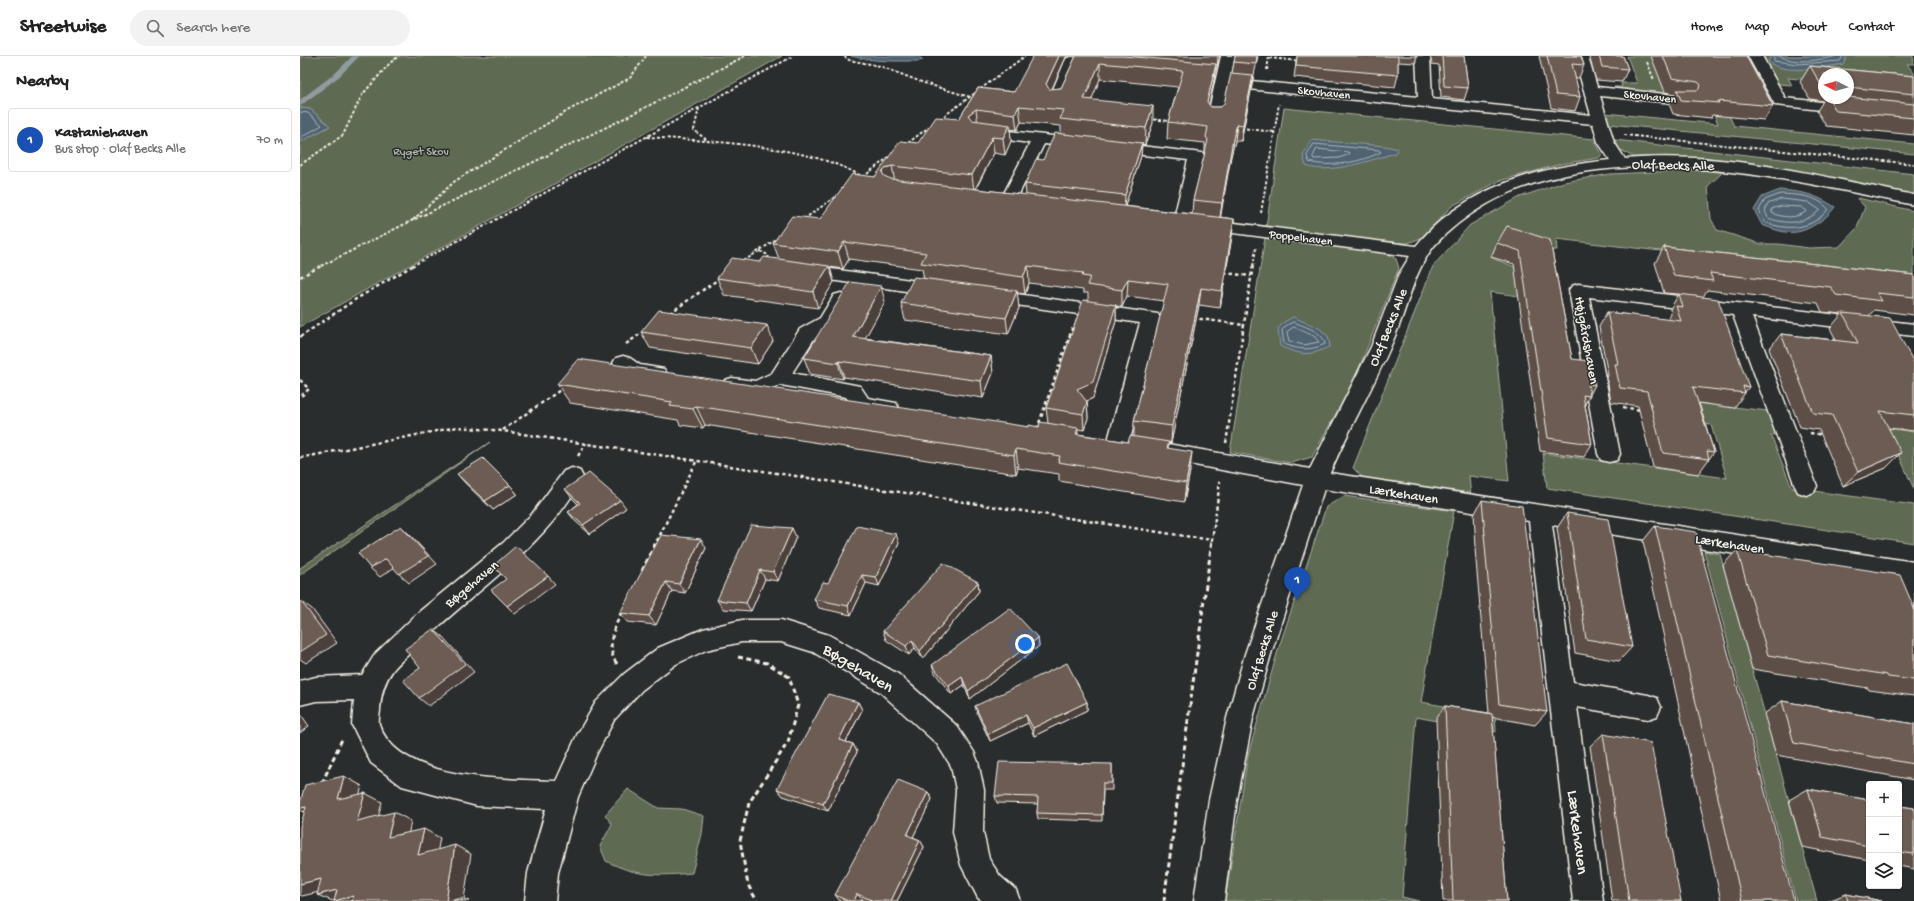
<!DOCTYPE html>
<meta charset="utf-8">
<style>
body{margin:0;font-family:"Gochi Hand",sans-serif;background:#f2f2f2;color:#222}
.controls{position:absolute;right:12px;bottom:12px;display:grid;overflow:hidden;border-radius:4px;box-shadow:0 1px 3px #0004}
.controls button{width:36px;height:36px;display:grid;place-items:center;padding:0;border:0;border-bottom:1px solid #e0e0e0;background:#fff;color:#222;font:20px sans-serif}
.compass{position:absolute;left:1518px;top:12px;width:36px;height:36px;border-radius:50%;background:#fff;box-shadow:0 1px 3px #0004;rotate:275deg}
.you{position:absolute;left:725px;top:588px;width:14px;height:14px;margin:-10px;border:3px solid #fff;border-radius:50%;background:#1a73e8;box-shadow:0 0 0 6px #1a73e833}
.badge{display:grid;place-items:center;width:26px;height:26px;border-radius:50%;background:#85585c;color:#fff;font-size:13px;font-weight:700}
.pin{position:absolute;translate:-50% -33px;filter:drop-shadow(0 1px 2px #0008)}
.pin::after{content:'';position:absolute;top:21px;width:14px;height:12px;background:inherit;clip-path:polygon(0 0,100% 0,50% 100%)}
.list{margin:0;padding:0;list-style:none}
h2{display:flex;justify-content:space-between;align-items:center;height:52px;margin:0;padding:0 16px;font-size:17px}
h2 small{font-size:13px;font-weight:400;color:#767676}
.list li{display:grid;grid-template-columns:26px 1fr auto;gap:12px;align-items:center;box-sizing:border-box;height:64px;margin:0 8px 8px;padding:0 8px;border:1px solid #e0e0e0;border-radius:4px}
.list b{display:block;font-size:15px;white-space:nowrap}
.list p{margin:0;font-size:13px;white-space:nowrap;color:#767676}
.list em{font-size:13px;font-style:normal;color:#767676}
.icon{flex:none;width:22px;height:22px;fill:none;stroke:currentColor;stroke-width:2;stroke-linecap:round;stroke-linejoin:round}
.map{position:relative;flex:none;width:1614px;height:845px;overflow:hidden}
header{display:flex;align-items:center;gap:24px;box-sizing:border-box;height:56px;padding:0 20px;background:#fff;border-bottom:1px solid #e0e0e0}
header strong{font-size:19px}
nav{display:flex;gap:22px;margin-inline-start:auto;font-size:14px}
.search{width:280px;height:36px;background:#f2f2f2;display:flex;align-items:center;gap:10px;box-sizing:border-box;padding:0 14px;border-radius:22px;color:#767676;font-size:15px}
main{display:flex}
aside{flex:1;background:#fff}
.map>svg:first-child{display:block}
.green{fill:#5e6b52;stroke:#a9ae9d}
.water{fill:#4f6372;stroke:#919ca1}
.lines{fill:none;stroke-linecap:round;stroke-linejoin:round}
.shore{stroke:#b2b8b9;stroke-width:1}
.stream{stroke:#919ca1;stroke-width:5}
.minor-casing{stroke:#f4f1e8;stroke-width:3}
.path-far2{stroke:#f4f1e8;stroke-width:2;stroke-dasharray:3 2;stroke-linecap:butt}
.path-far1{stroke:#f4f1e8;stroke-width:2.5;stroke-dasharray:3.5 3;stroke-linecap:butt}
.path{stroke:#f4f1e8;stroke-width:3;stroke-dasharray:5 3.5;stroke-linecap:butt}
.minor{fill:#2a2d2e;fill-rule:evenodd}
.wall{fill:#5d4f47;stroke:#f4f1e8;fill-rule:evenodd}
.shaded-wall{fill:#4c403a;stroke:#f4f1e8}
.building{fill:#6c5c53;stroke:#f4f1e8}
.labels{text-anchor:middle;stroke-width:3;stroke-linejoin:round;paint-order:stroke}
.far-street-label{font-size:12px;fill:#f4f1e8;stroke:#2a2d2e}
.far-park-label{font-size:12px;fill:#b0b5a4;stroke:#2a2d2e}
.street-label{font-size:14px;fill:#f4f1e8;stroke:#2a2d2e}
.near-street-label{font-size:17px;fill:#f4f1e8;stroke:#2a2d2e}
</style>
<header>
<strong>Streetwise</strong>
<div class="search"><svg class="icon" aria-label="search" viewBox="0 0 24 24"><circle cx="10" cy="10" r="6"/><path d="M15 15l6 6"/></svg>Search here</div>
<nav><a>Home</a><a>Map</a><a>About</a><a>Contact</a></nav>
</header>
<main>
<aside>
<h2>Nearby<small></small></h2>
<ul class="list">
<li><span class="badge" style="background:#1a4fb4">1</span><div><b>Kastaniehaven</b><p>Bus stop · Olaf Becks Alle</p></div><em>70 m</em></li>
</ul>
</aside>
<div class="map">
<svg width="1614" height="845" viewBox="0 0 1614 845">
<rect width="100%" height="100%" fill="#2a2d2e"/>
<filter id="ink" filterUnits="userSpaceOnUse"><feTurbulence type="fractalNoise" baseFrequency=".025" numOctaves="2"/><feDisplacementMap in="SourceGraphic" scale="8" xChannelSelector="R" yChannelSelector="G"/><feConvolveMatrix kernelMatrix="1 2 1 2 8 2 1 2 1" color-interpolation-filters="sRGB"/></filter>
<g filter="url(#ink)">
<path class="green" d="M0 0H482L0 271V86L30 70 10 53 0 52Z
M1327 0H1401L1434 70 1614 88V98L1309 68 1305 57 1418 68 1410 49 1315 35 1314 31H1322L1321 27H1337Z
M1462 0H1613L1614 8H1607L1614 17V34L1548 18H1524V25L1488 22 1492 29 1478 28Z
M984 52 1294 83 1302 98 1299 102 1261 108 1199 125 1152 150 1121 182 1108 187 1075 186 966 171Z
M1315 84 1614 118V139L1462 109 1404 101H1333L1319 93Z
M1400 114 1423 116 1408 130 1411 163 1417 174 1461 188H1478L1509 192 1539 191 1557 172 1565 151 1557 143 1558 142 1614 155V224L1256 183 1257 194H1234L1204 183 1192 202 1215 211 1219 240 1190 236 1209 425 1169 420 1171 441 1063 422 1053 412 1133 210 1170 169 1220 141 1264 126 1310 118Z
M965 182 1083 195 1096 203 1099 212 1053 327 1012 401 991 407 930 396Z
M1391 346 1468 355 1477 379H1471L1492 432 1614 449V487L1247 432 1243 397 1427 422 1411 369 1396 367Z
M1575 370 1614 376V433L1596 393Z
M190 386 163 405 0 519V512Z
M1044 440 1154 455 1121 646 1195 659 1196 676 1116 661 1102 841 1119 845H925L948 699 978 594 1026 451Z
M1404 495 1420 498 1517 845H1496Z
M328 733 358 752 382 753 404 760 402 778 392 817C357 820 338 821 306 805L300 790 312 768 305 759Z"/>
<path class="water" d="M551 0H618L623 4 619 5C597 5 573 6 551 0Z
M1472 0H1547L1543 8C1524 11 1482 20 1468 5Z
M0 52 10 53 30 70 0 86Z
M1011 84 1085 90 1098 93 1095 97C1071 104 1030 119 1006 110L1003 100Z
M1480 134C1503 136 1515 138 1535 151 1529 159 1524 163 1516 168 1496 181 1483 177 1462 169L1454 154 1462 141Z
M993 261 1019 272 1028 280 1030 290C1011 301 999 299 980 290L978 273 984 266Z"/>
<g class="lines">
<path class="shore" d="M1474 0V5L1498 8 1540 5 1543 0
M1479 0C1496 9 1519 4 1537 0
M0 56 8 57 22 69 0 82
M1014 88 1079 94 1081 96C1062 106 1030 112 1009 106L1007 100Z
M1017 93 1048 96 1050 98 1039 102 1014 103 1013 101Z
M1481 138C1497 139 1517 139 1528 153 1513 174 1486 175 1465 166L1459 154 1465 144Z
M1482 143 1508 146 1520 154C1504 168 1488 169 1468 162L1465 155 1468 148Z
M1482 150 1501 151 1507 155C1496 163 1484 162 1472 157V153Z
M994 266C1005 271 1023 275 1025 288 1011 295 998 294 984 288L982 274 987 269Z
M994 271 1014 280 1019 286 1004 289 989 285 987 276Z"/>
<path class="stream" d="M0 47 37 19 56 0"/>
<g class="minor-casing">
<path id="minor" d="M921 0H935L930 23 1118 41 1116 0H1130L1132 43 1291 59 1274 0H1288L1297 31 1385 40 1390 41 1392 44 1390 47 1385 48 1300 40 1314 86 1325 103C1422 94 1520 120 1614 139V149C1486 123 1308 79 1187 148 1168 159 1149 173 1134 190 1113 217 1108 250 1095 280 1076 327 1050 370 1030 417L1614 506V563L1605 560 1589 522 1252 469 1273 626 1348 639 1357 642 1361 651 1357 660 1348 663 1277 651 1303 845H1273L1229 465 1024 433 971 598 953 662 937 744 924 845H894L909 744 927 662 945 598 1003 429 862 403 854 401 851 395 854 389 862 387 1010 413 1071 291 1099 218 1110 200 903 173 897 172 895 168 897 164 903 163 1116 190C1163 131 1239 111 1310 104L1298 86 1293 68 928 31 921 63 919 66H909L907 63Z
M1448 0H1462L1485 42 1549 49 1554 50 1556 53 1554 56 1549 57 1475 49Z
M772 1 803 4 808 5 810 8 808 11 803 12 777 10 760 48H750L748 45 765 5 767 2Z
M682 72 902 97 905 100 889 166 887 170 881 171 875 170 873 166 888 104 744 88 714 148 708 150 702 148 700 145 730 87 677 80 674 77 677 74Z
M502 209 640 228 646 230 649 234 646 238 640 240 496 219 493 215 496 211Z
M1278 228 1614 268V280L1452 261 1517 430 1514 436 1506 439 1498 436 1495 430 1433 259 1289 241 1320 398 1317 404 1309 406 1301 404 1298 398 1269 234 1272 230Z
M688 234 858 258 860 262 829 388 826 394 818 396 810 394 807 388 840 267 682 244 679 240 682 236Z
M541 237 548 239 550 243 534 270 514 283 492 317 560 330 568 342 596 347 599 352 596 357C587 360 564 358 556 354 552 351 549 345 546 341L481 329 457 340 425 334 422 329 425 324 432 322 455 325 472 317 500 273 520 262 534 239Z
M323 300 330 302 340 309 364 313 367 318 364 323C348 328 322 322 313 307L316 302Z
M272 412 280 415 283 421C246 491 176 533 121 587 112 596 101 604 93 614 84 626 81 638 80 653 80 658 78 664 79 668 98 726 207 723 256 725L277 679 296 646 324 618 358 592 403 573 442 564H481L529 579 598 618 657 670 674 696 678 706 684 734 683 776 689 803 700 820 716 834 720 845H682L678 842 661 809 653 776 656 734 651 710 637 688 580 636 513 596 481 586H442L406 594 376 608 342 634 314 664 297 697 278 741 258 817 255 845H225L228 817 246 753 177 750 102 730 71 707 52 669 54 644 16 645 0 649V625L16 621 62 619 75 598 120 555 203 487 232 458 264 415Z"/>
</g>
<path class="path-far2" d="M544 0 549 4 580 10 624 27 670 41
M969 2 999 5
M1347 6 1354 24
M967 14 969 0
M399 52 394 74 409 86
M640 63 725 0
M849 63 870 65
M941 72 974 76
M1324 79 1614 108
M347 81C408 85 509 89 561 120
M608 87 629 71
M0 109 43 79 62 39 90 7 99 0
M563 121 589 101
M961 157 979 48
M504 163 538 139
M113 164 155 125 269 54 330 22 346 0
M460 195 468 199 469 204
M444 205 478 182
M21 210 111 165 315 67 445 0
M112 210 493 0
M953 210 956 192"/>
<path class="path-far1" d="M924 217 951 220
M0 221 23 209
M370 257 420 222
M893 262 944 269
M0 281 56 243 114 209
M326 288 343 276
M0 324 9 333 0 341
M1323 351 1340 354
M737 373 773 270
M203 374 263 332
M1510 377 1525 379
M926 387 953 209
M278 400 286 387
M0 402 157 371 203 375 911 484
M357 485 397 404
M912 485 920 425"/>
<path class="path" d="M342 515 357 484
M438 601 467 607 489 621 498 649 488 686 449 747 440 785 448 829 457 845
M317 608C305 591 314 572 322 555
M22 727 43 681
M864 845 912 484"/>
<use href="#minor" class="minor"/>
</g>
<path class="wall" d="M776 0H920L917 13H915L914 24 909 49 911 51H921L924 48 932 17 934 6 958 0 953 24 951 35 941 85H935L931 100 920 161 934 163 932 180 920 252 899 249 871 387 869 386 868 392 890 415 884 446 759 425V418L718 412 716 418 405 369 403 372 380 369 378 364 270 347 257 328 729 371H739L748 367 746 352 788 245V237H783V234L729 227 725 238 717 237 719 252 708 278 605 264 601 247 624 223 622 213 549 203 543 213 530 211 534 226 518 252 424 239 417 222 460 206 479 203 473 187 520 163 618 87 659 63 678 32 714 36 766 1 752 33 761 32ZM800 23 878 31 868 66 867 83 905 87V98L893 144 892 158 825 150 841 100 842 88 845 89 853 67 791 44ZM721 66 761 70V78L743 104 725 128 726 139 676 133 694 97 705 99 711 85 710 73 717 74ZM827 240 864 245 834 365V381L828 386 778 378V373L784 374 788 362 787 345 793 342 816 265V250L822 251Z
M997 0H1117L1115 7 1098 6V19L1095 31 994 21Z
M1130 0H1164L1168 32 1164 44 1141 41 1139 9 1132 8Z
M1239 0H1281L1284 9 1279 22H1275L1280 41 1275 55 1251 52Z
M1289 0H1323L1328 13 1322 26 1296 24Z
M1351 0H1446L1473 50 1464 64 1412 59 1411 62 1373 58 1369 48 1375 38 1365 36Z
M1510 10 1614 20V79L1526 70 1517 55 1523 45 1510 43 1500 26ZM1548 18V42H1524V28Z
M1250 184 1272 303 1295 329 1285 348 1292 388 1284 401 1240 395 1214 208 1191 201 1197 187Z
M1364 191 1614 219V259L1574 254 1569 260 1614 307V375L1589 372 1586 412 1543 430 1519 374 1500 371 1469 293 1481 278 1536 284 1530 272 1542 258 1522 256 1518 247 1407 234 1403 241 1449 331 1445 336V337L1434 352 1399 347 1414 396 1409 403 1398 418 1353 411 1338 350 1311 346 1307 322 1308 319 1299 271 1307 256 1368 264 1371 258 1370 253 1379 238 1364 237 1355 207Z
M585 246 565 282 691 300 693 317 683 342 544 321 543 323 510 318 504 302Z
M341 276 473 285 458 308 350 292Z
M157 418 210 429 217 438 193 454 165 427Z
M265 433 326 452 290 478 275 465 268 456 278 448 272 442Z
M1182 444 1247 656 1235 669 1192 661 1207 845H1143L1136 662 1145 650 1189 657 1175 493 1176 491 1174 459Z
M1267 457 1332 591 1319 605 1275 597 1257 472Z
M1355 470 1494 845H1421L1343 485Z
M496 481 478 525 465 523 451 555 423 553 417 544Z
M599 487 579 530 566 527 551 559 519 552 514 543 528 527Z
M406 492 385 537 372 535 356 569 327 566 320 557Z
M1437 494 1614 552V640L1569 634 1568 632 1452 613 1423 509Z
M678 526 679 535 623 603 615 592 609 599 586 584 583 575Z
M738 582 739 590 670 643 664 629 651 638 635 617 632 609Z
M1482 645 1614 668V724L1476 699 1464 658Z
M558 646 562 654 546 686 553 688 557 696 528 755 483 740 477 733Z
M787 646V654L734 680 728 667 690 685 677 657 675 650Z
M1303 678 1381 845H1312L1290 690Z
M812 708V734H803L802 765 738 763 737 757 738 748 697 747 695 740Z
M1508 733 1569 744V804L1502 791 1489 744Z
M628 736 632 743 613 781 620 784 624 791 597 845H565L562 843 561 845H540L535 839Z
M1599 750 1614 752V813L1599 810Z
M1546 838 1582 845H1528Z"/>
<path class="shaded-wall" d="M759 0H770L766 1 747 44 746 28Z
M918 0H920L917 13Z
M800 7V23L785 60 784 43Z
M916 8 914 24 906 63 907 46Z
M953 19 951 35 941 85 943 69Z
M719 50 721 66 717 74 715 58Z
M853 50V67L845 89 846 72Z
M676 53 678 70 670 75 668 59Z
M937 68 935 85 931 100 920 164 922 147 933 83Z
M710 69 711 85 705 99 703 82Z
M692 81 694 97 674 135 672 119Z
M842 87 841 100 824 153 825 139Z
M592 110 595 127 586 132 582 116 585 112Z
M934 163 932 180 920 252 922 235Z
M544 186 549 203 543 213 538 196Z
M529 210 534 226 518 252 513 236Z
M728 210 729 227 725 238 723 221Z
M828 223 827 240 822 251V234Z
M581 230 585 246 557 297 553 281Z
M901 232 899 249 871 387 872 370Z
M717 235 719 252 708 278 706 262Z
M816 249V265L793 342 778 349 777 333Z
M467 269 473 285 458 308 451 292Z
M691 300 693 317 683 342 681 325Z
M539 305 544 321 543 323 538 307Z
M787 346 788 362 784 374 783 358Z
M396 350 405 369 403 372 393 353Z
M716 393 718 412 716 418 714 399Z
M892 396 890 415 884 446 886 427Z
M1601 397 1586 412 1543 430 1558 416Z
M210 429 217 438 193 454 185 445Z
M320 444 326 452 290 478 283 469Z
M101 470 110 479 137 508 109 527 99 518Z
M492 472 496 481 478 525 473 516Z
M596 478 599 487 579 530 576 521Z
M401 483 406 492 385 537 379 528Z
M86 503 95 511 80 521 70 512Z
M460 514 465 523 451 555 446 547Z
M562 519 566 527 551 559 548 550Z
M248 520 255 528 215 558 207 550Z
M366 526 372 535 356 569 349 560Z
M678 526 679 535 623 603 620 595Z
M1 545 12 553 37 587 6 607 0 603Z
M133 573 143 581 174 616 129 650 119 642Z
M738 582 739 590 670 643 668 635Z
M612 584 615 592 609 599 606 590Z
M662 621 664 629 651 638 649 630Z
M558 646 562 654 543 691 539 684Z
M787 646V654L734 680 733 672Z
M0 657 9 670 0 677Z
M726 659 728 667 690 685 688 678Z
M553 688 557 696 528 755 523 748Z
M44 720 62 730 56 752 38 743Z
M628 736 632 743 611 785 607 779Z
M65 737 82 746 75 774 57 765Z
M6 751 18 762 0 754V752Z
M94 756 111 765 106 790 88 781Z
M124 773 140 782 135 808 118 799Z
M620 784 624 791 597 845H591Z
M155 789 171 798 164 843 169 845H146Z
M21 823 41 831 2 840 0 839V828Z
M37 834 65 845H33L17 839Z
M557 838 562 843 561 845H554Z"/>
<path class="building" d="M733 0H759L746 28 749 33 761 32 776 0H824L916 8 907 46 911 51H921L924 48 931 17 953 19 943 69 937 68 933 83 922 147 893 144 908 84 906 81 908 71 868 66 883 15 800 7 784 43 853 50 846 72 760 63 764 54 719 50 715 58 676 53 668 59 672 64 710 69 703 82 692 81 672 119 592 110 585 112 582 116 584 120 591 123 934 163 922 235 901 232 872 370 834 365 868 228 828 223 822 234 787 229 790 221 782 220 783 217 728 210 723 221 621 207 626 197 544 186 538 196 473 187 492 160 520 163 552 118 575 121 600 85 618 87 636 61 659 63 678 32 714 36Z
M935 0H957L956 8 934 6Z
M997 0H1098V19L996 10Z
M1142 0H1164L1168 32 1144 30Z
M1247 0H1281L1284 9 1272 8 1280 41 1256 39Z
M1299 0H1323L1328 13 1302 11Z
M1363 0H1446L1473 50 1418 45 1419 47 1381 44 1377 34H1398L1401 29 1398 26 1372 22Z
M1510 10 1614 20V38L1548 31V18H1524V28L1520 27Z
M1548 41 1614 48V62L1536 55 1529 42H1548Z
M755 77 842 87 825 139 725 128 736 103 743 104Z
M1207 170 1250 184 1272 303 1290 305 1295 329 1288 328 1290 340 1283 339 1292 388 1248 382 1220 195 1197 187Z
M1364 191 1614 219V241L1577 237 1582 245 1536 239 1531 231 1410 217 1413 225 1374 220Z
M464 201 529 210 513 236 417 222 432 202 460 206Z
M614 221 717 235 706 262 601 247Z
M550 226 581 230 553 281 691 300 681 325 539 305 538 307 504 302Z
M1379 238 1418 243 1449 331 1443 330 1445 337 1393 331 1414 396 1407 395 1409 403 1363 397 1347 335 1320 332 1315 308H1318L1307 256 1381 265 1376 250 1383 251Z
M783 244 816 249 793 326 777 333 787 346 783 358 746 352Z
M359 254 467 269 451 292 341 276Z
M1543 257 1590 262 1614 307V359L1580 355 1601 397 1558 416 1532 359 1513 357 1481 278 1558 287Z
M278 303 729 371V369L739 371 740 366 778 372 776 378 828 386 830 380 869 386 867 392 892 396 886 427 758 406 760 400 716 393 714 399 396 350 393 353 370 350 372 346 257 328Z
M183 402 210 429 185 445 157 418Z
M289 417 320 444 283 469 268 456 280 447 265 433Z
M1182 444 1222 450 1247 656 1199 648 1184 478 1185 479Z
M1267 457 1308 463 1332 591 1286 583Z
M451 469 492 472 473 516 460 514 446 547 417 544Z
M101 470 128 500 99 518 86 503 70 512 58 497Z
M557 470 596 478 576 521 562 519 548 550 514 543 523 526 528 527Z
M1355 470 1396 476 1494 845H1442Z
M361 479 401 483 379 528 366 526 349 560 320 557Z
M216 490 248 520 207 550 191 534 206 523 193 510Z
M1437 494 1600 519 1614 552V624L1588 621 1587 619 1468 599Z
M643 507 678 526 620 595 612 584 606 590 583 575Z
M1 545 26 579 0 596V546Z
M710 552 738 582 668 635 662 621 649 630 632 609Z
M133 573 165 608 119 642 103 624 120 612 105 593Z
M767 607 787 646 733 672 726 659 688 678 675 650Z
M528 638 558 646 539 684 553 688 523 748 477 733Z
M1482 645 1614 668V708L1494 687Z
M1145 650 1192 658 1207 845H1153Z
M1303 678 1351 687 1381 845H1329Z
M699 706 812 708V727H803L802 759 737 757 738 741 695 740Z
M44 720 38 743 65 737 57 765 94 756 88 781 124 773 118 799 155 789 146 845H52L53 840 34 845 37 834 17 839 21 823 0 828V771L6 751 0 752V747L5 729Z
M598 724 628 736 607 779 620 784 591 845H574L557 838 554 845H548L535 839 570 773Z
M1508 733 1569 744V790L1522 781Z
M1599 750 1614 752V798L1599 796Z
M1546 838 1582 845H1548Z
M162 842V845H149Z"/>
</g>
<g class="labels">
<g class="far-street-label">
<text transform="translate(1024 36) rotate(6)" y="4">Skovhaven</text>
<text transform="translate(1350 40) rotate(6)" y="4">Skovhaven</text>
<text transform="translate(1001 181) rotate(7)" y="4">Poppelhaven</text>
</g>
<g class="far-park-label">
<text x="121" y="99">Ryget Skov</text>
</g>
<g class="street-label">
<text transform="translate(1373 108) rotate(1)" y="5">Olaf Becks Alle</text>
<text transform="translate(1087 271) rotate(-68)" y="5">Olaf Becks Alle</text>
<text transform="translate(1288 284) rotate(80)" y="5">Højgårdshaven</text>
<text transform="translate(1104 437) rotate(9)" y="5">Lærkehaven</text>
<text transform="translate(1430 487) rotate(9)" y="5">Lærkehaven</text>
<text transform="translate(171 527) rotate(-40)" y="5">Bøgehaven</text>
<text transform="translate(961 594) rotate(-73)" y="5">Olaf Becks Alle</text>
</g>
<g class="near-street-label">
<text transform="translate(559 611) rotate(31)" y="6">Bøgehaven</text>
<text transform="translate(1279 776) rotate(83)" y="6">Lærkehaven</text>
</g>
</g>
</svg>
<div class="controls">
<button>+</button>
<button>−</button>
<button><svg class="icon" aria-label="layers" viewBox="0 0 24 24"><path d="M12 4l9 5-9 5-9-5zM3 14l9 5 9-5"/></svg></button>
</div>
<svg class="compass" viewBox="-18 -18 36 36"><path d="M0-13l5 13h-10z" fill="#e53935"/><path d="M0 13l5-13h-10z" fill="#767676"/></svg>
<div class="you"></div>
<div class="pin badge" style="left:997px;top:544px;background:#1a4fb4">1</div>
</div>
</main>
